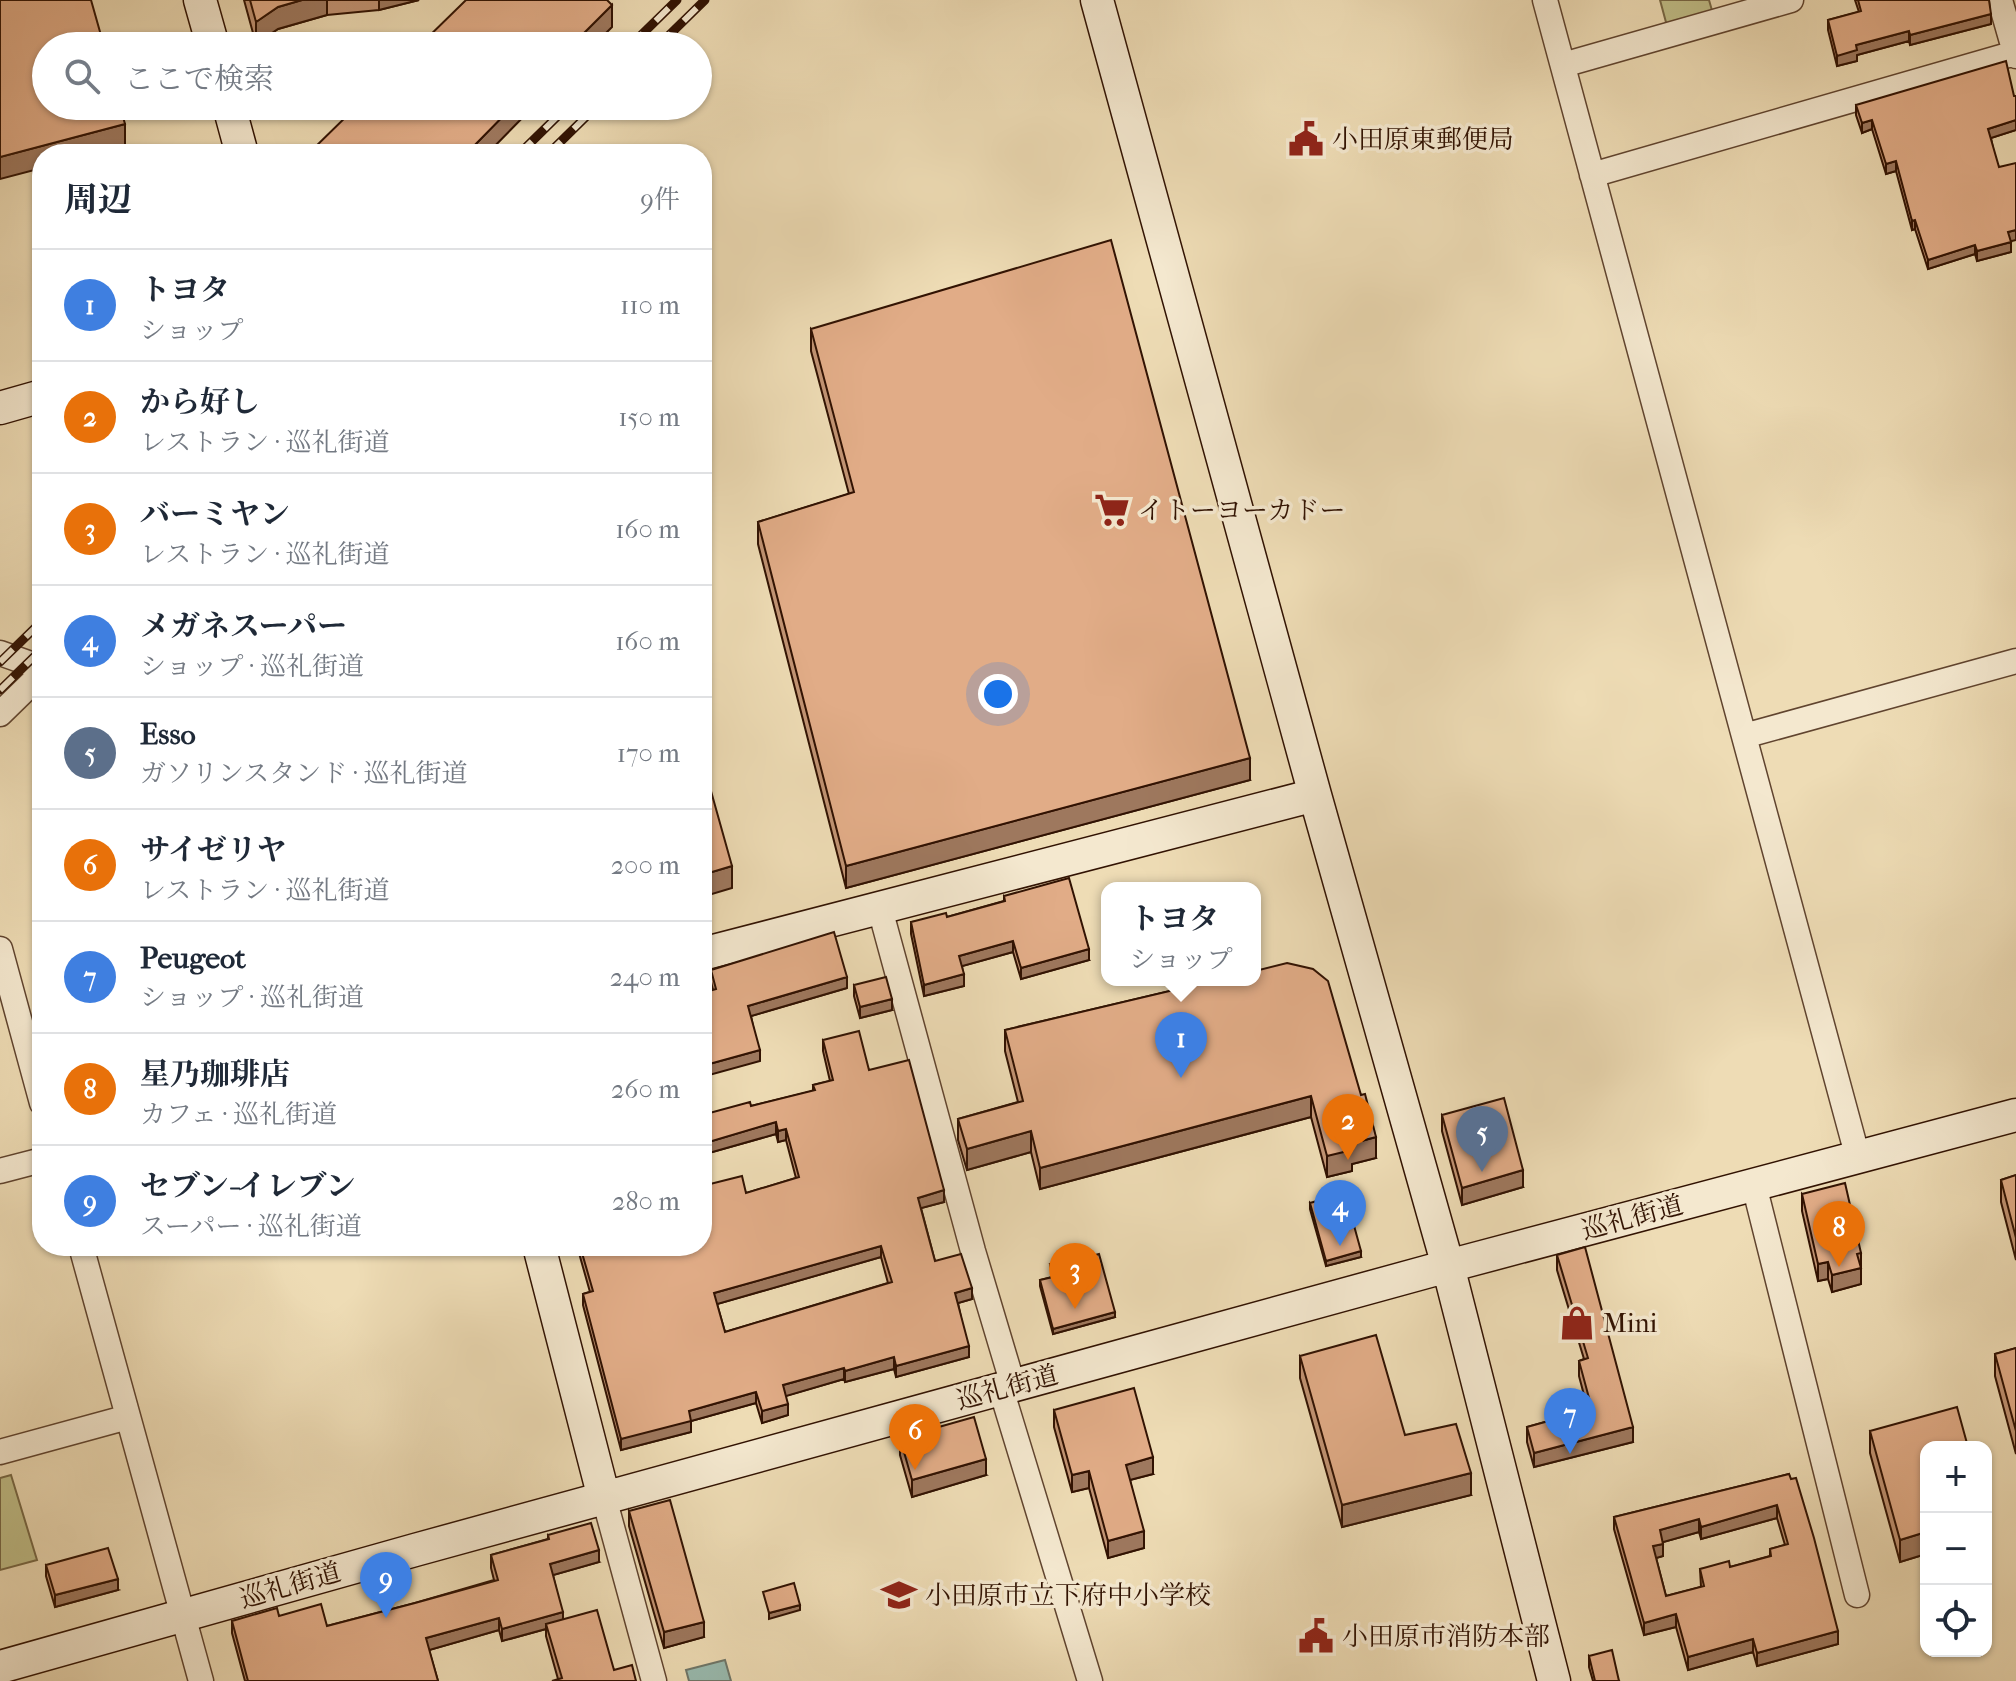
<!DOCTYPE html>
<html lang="ja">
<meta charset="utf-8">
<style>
body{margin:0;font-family:"IM FELL French Canon","Noto Serif JP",serif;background:#f2f2f3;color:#1f2937}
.controls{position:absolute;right:24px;bottom:24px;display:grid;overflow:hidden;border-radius:16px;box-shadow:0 2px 6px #0004}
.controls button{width:72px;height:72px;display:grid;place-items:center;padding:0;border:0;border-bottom:2px solid #e0e1e3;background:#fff;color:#1f2937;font:40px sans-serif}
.you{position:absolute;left:998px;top:694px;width:28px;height:28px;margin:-20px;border:6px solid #fff;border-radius:50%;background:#1a73e8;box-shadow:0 0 0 12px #1a73e833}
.badge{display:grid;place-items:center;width:52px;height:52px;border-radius:50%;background:#d93025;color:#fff;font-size:26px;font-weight:700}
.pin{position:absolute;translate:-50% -66px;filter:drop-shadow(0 2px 4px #0008)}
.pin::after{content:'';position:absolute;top:42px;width:28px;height:24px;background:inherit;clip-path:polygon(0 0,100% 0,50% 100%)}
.popup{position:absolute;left:1101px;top:882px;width:160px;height:104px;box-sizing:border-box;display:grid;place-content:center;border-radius:16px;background:#fff;filter:drop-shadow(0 2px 6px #0005);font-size:26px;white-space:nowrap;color:#747a83}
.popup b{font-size:30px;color:#1f2937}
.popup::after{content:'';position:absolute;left:50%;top:100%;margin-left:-16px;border:16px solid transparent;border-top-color:#fff}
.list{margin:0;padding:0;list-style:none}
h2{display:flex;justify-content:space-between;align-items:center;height:104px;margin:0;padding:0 32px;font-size:34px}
h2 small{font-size:26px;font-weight:400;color:#747a83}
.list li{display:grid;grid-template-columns:52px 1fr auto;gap:24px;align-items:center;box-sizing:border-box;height:112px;padding:0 32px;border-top:2px solid #e0e1e3}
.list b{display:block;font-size:30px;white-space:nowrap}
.list p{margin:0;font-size:26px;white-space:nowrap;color:#747a83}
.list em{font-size:26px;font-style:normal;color:#747a83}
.icon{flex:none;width:44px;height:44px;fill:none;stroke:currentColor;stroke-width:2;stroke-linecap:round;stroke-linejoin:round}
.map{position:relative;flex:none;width:2016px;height:1681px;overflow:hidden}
.search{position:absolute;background:#fff;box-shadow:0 2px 6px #0004;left:32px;top:32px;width:680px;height:88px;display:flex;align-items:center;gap:20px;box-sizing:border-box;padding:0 28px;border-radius:44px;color:#747a83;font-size:30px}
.panel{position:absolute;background:#fff;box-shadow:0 2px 6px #0004;left:32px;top:144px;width:680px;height:1112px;border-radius:32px}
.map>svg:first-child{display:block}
.green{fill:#c0be88;stroke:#786845;stroke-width:2}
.water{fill:#99bbb0;stroke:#6f776a;stroke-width:2}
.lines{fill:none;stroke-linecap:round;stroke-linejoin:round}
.street-casing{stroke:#60442f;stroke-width:27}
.secondary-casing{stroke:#311202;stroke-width:35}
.street{stroke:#f4e8cf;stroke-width:24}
.secondary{stroke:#f4e8cf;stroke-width:32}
.rail-casing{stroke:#311202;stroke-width:9}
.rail{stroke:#f4e8cf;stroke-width:6;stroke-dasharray:18;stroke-linecap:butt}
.wall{fill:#c29474;stroke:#311202;stroke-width:2;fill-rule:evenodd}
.shaded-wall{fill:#9e785e;stroke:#311202;stroke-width:2}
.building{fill:#e1ac87;stroke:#311202;stroke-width:2;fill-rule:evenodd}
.labels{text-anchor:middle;stroke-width:7;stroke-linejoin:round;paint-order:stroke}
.poi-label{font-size:26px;fill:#311202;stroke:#f4e8cf;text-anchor:start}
.street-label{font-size:26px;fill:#311202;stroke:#f4e8cf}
</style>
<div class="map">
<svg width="2016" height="1681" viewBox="0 0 2016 1681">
<rect width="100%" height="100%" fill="#eedcb5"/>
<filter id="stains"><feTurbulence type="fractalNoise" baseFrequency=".0025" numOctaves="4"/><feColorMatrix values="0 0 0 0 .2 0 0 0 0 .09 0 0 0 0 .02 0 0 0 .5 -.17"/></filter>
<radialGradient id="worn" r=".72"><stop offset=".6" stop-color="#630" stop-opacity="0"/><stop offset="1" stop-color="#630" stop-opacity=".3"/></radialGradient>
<path class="green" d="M1660 0H1709L1713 14 1667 26Z
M11 1475 37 1560 0 1570V1478Z"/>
<path class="water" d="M725 1660 731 1681H689L686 1670Z"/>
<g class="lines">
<g class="street-casing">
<path id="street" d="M1545 0 1858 1158
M2000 0 2016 56
M1563 65 1791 0
M1592 175 2015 53
M0 653 42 668
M0 714 42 673
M1744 736 2016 661
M880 909 973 1251 1013 1385
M0 949 42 1103
M0 1171 42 1160
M1754 1185 1857 1595
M81 1246 201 1681
M1001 1389 1090 1681
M0 1452 128 1417
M604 1498 654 1681"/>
</g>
<g class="secondary-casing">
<path id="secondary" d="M200 0 213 46
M1097 0 1315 795 1448 1266 1554 1681
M229 106 242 154
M0 408 42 396
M702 954 1315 795
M539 1246 604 1498
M0 1667 415 1550 1448 1266 2016 1115"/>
</g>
<use href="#street" class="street"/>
<use href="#secondary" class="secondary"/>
<g class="rail-casing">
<path id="rail" d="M630 46 677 0
M658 46 705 0
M519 154 568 106
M548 154 597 106
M0 662 42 621
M0 690 42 649"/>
</g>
<use href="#rail" class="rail"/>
</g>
<path class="wall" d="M244 0H419L379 10 327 15 278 29 256 44Z
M1855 0H1989L1991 24 1910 45 1909 41 1857 55V61L1837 66 1828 30V20L1859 12Z
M1856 105 2016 130 1991 138 2011 241V252L1977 261 1975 254 1928 269 1915 229 1912 230 1896 171 1886 174 1872 129 1862 133 1856 115Z
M811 329 1250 780 846 888 758 544V522L849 494 811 351Z
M1004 896 1089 960 1021 979 1013 952 962 966 964 986 924 996 911 934V922L947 917 1004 901Z
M711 970 847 988 751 1016 760 1061 713 990 711 982Z
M1216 980 1376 1158 1352 1164V1171L1327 1177 1311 1117 1040 1189 1031 1152 967 1170 958 1140V1119L1018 1102 1005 1051V1030Z
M854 985 892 1010 860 1018 854 996Z
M823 1040 869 1070 944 1202 921 1208 935 1261 972 1299 958 1303 969 1357 896 1377 894 1369 845 1382 844 1379 785 1396 788 1415 762 1423 756 1403 691 1421V1432L621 1450 583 1305V1294L590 1292 577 1246H702L746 1193 796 1178 786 1140 778 1142 776 1134 702 1155V1115L751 1106 813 1091V1085L830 1081 823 1051ZM881 1257 888 1283 725 1332 717 1304Z
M1442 1115 1523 1187 1462 1205 1442 1131Z
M2016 1175V1260L2001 1202V1180Z
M1802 1194 1861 1253V1284L1832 1292 1828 1279 1818 1281 1802 1211Z
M1310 1203 1361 1257 1326 1266 1310 1209Z
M1557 1255 1633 1442 1534 1467 1527 1442V1427L1588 1410 1579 1376V1361L1584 1359 1557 1270Z
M1084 1258 1115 1317 1053 1334 1040 1286V1280L1052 1277 1050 1264Z
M2016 1348V1454L1995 1376V1354Z
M1300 1356 1405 1435 1471 1495 1342 1527 1300 1378Z
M1054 1410 1153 1474 1130 1480 1144 1548 1108 1558 1089 1488 1072 1492 1054 1427Z
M1870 1431 1926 1447V1554L1900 1562 1870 1453Z
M900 1438 986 1475 912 1497 900 1455Z
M1789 1474 1838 1644 1757 1666 1753 1652 1688 1670 1676 1627 1644 1635 1614 1529V1517ZM1777 1518 1785 1545 1770 1549V1556L1730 1567 1700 1569 1701 1587 1666 1596 1656 1558 1663 1556V1542L1699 1532 1701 1539Z
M629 1511 704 1637 664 1648 629 1526Z
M548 1535 599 1562 553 1575 563 1620 614 1670 636 1681 558 1679 546 1636V1629L502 1641 499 1630 429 1650 438 1681H245L232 1633V1621L279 1616 327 1626 415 1603 494 1580 491 1568V1555L548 1539Z
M46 1565 118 1590 55 1607 46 1576Z
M1589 1656 1619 1681H1593L1589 1667Z"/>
<path class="shaded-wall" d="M302 0H327V15L278 29 256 44V22L278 7Z
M379 0H419L379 10Z
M612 5V27L593 46H571Z
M1991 14V24L1910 45V35Z
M1909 31V41L1857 55V61L1837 66V56L1856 45Z
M513 106H534L487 154H466Z
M1872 120V129L1862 133V123Z
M2016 120V130L1988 139V129Z
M125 124V146L96 154H42V168L0 179V157Z
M1896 161V171L1886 174V164Z
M1915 220V229L1912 230V221Z
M2016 230V240L2008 242V232Z
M2011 242V252L1977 261V251Z
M1975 245V254L1928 269V260Z
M1250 758V780L846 888V866Z
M732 866V888L702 897V875Z
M1013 941V952L959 967V956Z
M1089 949V960L1021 979V968Z
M964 974V986L924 996V985Z
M847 977V988L748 1017V1006Z
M892 999V1010L860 1018V1007Z
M760 1050V1061L702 1077V1066Z
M1311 1096V1117L1040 1189V1168Z
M776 1122V1134L702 1155V1144Z
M786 1129V1140L778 1142V1131Z
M1031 1131V1152L967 1170V1149Z
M1376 1137V1158L1352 1164V1171L1327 1177V1156L1350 1144Z
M1523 1170V1187L1462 1205V1188Z
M944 1190V1202L918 1209V1198Z
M881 1246V1257L714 1305V1293Z
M1361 1251V1257L1326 1266V1261Z
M1828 1262V1279L1818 1281V1264Z
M1861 1268V1284L1832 1292V1275Z
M972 1288V1299L955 1304V1293Z
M1115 1312V1317L1053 1334V1329Z
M969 1346V1357L896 1377V1366Z
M894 1357V1369L845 1382V1371Z
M844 1368V1379L783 1397V1385Z
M756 1392V1403L691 1421V1432L621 1450V1439L689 1411Z
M788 1404V1415L762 1423V1411Z
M1633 1427V1442L1534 1467V1453Z
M1153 1457V1474L1126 1481V1465Z
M986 1459V1475L912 1497V1480Z
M1089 1471V1488L1072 1492V1475Z
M1471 1473V1495L1342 1527V1505Z
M1777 1505V1518L1701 1539V1527Z
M1699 1519V1532L1660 1543V1530Z
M1144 1531V1548L1108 1558V1541Z
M1926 1532V1554L1900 1562V1540Z
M1663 1544V1556L1653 1559V1546Z
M599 1550V1562L550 1576V1564Z
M118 1579V1590L55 1607V1595Z
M800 1605V1610L769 1619V1613Z
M563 1612V1625L546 1624V1629L502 1641V1629Z
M1676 1614V1627L1644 1635V1623Z
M499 1618V1630L426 1651V1638Z
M704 1622V1637L664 1648V1632Z
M1838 1631V1644L1757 1666V1653Z
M1753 1639V1652L1688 1670V1657Z"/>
<path class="building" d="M0 0H91L104 46H46V106H120L125 124 0 157Z
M250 0H302L278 7 256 22Z
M466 0H607L612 5 571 46H419Z
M1858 0H1989L1991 14 1910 35 1909 31 1856 45 1857 50 1837 56 1828 20 1861 11Z
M2006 61 2014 96H2016V120L1988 129 1999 167 2016 163V230L2008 232 2011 242 1977 251 1975 245 1928 260 1915 220 1912 221 1896 161 1886 164 1872 120 1862 123 1856 105Z
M357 106H513L466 154H308Z
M1111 240 1250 758 846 866 758 522 854 492 811 329Z
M702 759 732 866 702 875Z
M1069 878 1089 949 1021 968 1013 941 959 956 964 974 924 985 911 922 946 913 947 917 1005 901 1004 896Z
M834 932 847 977 748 1006 760 1050 702 1066V993L716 989 711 970Z
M1287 963 1313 969 1328 981 1361 1095 1365 1094 1376 1137 1350 1144 1352 1150 1327 1156 1311 1096 1040 1168 1031 1131 967 1149 958 1119 1023 1101 1005 1030 1216 980H1255V971Z
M886 977 892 999 860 1007 854 985Z
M859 1031 869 1070 909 1060 944 1190 918 1198 935 1261 961 1254 972 1288 955 1293 969 1346 896 1366 894 1357 845 1371 844 1368 783 1385 788 1404 762 1411 756 1392 689 1411 691 1421 621 1439 583 1294 593 1291 580 1246H702V1186L742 1176 746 1193 799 1177 786 1129 778 1131 776 1122 702 1144V1115L750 1102 751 1106 815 1090 813 1085 833 1080 823 1040ZM881 1246 892 1282 725 1332 714 1293Z
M1504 1098 1523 1170 1462 1188 1442 1115Z
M2016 1175V1238L2001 1180Z
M1845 1183 1861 1253 1857 1254 1861 1268 1832 1275 1828 1262 1818 1264 1802 1194Z
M1345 1193 1361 1251 1326 1261 1310 1203Z
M1585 1247 1633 1427 1534 1453 1527 1427 1592 1409 1579 1361 1588 1358 1557 1255Z
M1083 1254 1084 1258 1099 1254 1115 1312 1053 1329 1040 1280 1053 1277 1050 1264Z
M1376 1335 1405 1435 1456 1424 1471 1473 1342 1505 1300 1356Z
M2016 1348V1431L1995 1354Z
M1134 1388 1153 1457 1126 1465 1144 1531 1108 1541 1089 1471 1072 1475 1054 1410Z
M1957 1407 1968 1447H1926V1532L1900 1540 1870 1431Z
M974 1417 986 1459 912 1480 900 1438Z
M1789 1474 1791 1479 1796 1478 1814 1538 1838 1631 1757 1653 1753 1639 1688 1657 1676 1614 1644 1623 1614 1517ZM1777 1505 1788 1544 1770 1549 1771 1556 1730 1567 1729 1561 1700 1569 1704 1586 1666 1596 1653 1546 1663 1544 1660 1530 1699 1519 1701 1527Z
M670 1500 704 1622 664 1632 629 1511Z
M591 1523 599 1550 550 1564 563 1612 502 1629 499 1618 426 1638 438 1681H248L232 1621 277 1608 279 1616 321 1604 327 1626 415 1603 498 1580 491 1555 549 1539 548 1535Z
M108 1548 118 1579 55 1595 46 1565Z
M794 1583 800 1605 769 1613 763 1592Z
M597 1610 614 1670 632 1665 636 1681H552L562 1678 546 1624Z
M1612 1650 1619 1681H1595L1589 1656Z"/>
<defs>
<g id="civic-bare" transform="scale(2.76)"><path d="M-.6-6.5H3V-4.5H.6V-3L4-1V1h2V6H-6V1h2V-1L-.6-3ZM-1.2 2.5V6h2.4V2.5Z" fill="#8f2418" stroke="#f4e8cf" stroke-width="2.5" paint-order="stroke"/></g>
<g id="supermarket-bare" transform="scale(2.76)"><path d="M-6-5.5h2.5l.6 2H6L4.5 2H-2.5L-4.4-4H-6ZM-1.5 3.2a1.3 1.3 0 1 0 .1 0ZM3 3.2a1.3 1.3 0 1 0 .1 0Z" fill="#8f2418" stroke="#f4e8cf" stroke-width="2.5" paint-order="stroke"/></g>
<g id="shop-bare" transform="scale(2.76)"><path d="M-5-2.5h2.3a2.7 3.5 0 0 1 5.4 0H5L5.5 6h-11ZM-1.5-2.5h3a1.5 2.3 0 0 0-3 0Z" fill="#8f2418" stroke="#f4e8cf" stroke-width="2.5" paint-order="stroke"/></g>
<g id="school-bare" transform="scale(2.76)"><path d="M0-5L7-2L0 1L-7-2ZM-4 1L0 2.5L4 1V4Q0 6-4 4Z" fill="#8f2418" stroke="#f4e8cf" stroke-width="2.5" paint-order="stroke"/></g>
</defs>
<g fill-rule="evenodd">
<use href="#civic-bare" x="1306" y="139"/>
<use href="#supermarket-bare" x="1112" y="510"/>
<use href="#shop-bare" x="1577" y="1323"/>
<use href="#school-bare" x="899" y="1595"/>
<use href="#civic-bare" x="1316" y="1636"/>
</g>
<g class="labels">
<g class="poi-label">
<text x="1332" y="148">小田原東郵便局</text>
<text x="1138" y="519">イトーヨーカドー</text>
<text x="1603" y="1332">Mini</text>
<text x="925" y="1604">小田原市立下府中小学校</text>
<text x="1342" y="1645">小田原市消防本部</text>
</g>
<g class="street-label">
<text transform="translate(1632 1217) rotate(-15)" y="9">巡礼街道</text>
<text transform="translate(1007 1387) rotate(-15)" y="9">巡礼街道</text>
<text transform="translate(290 1585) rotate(-16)" y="9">巡礼街道</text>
</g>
</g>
<rect width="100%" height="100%" filter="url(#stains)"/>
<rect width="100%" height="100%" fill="url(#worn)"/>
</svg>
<div class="controls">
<button>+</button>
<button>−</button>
<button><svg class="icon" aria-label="locate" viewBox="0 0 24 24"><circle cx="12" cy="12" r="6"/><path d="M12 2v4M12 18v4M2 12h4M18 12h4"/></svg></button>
</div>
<div class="you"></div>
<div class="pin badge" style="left:1181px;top:1078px;background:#3f7fe0">1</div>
<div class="popup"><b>トヨタ</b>ショップ</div>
<div class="pin badge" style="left:1348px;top:1160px;background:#e8710a">2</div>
<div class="pin badge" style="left:1075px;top:1309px;background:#e8710a">3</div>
<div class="pin badge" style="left:1340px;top:1246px;background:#3f7fe0">4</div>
<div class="pin badge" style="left:1482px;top:1172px;background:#5c6f8a">5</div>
<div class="pin badge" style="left:915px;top:1470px;background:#e8710a">6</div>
<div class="pin badge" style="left:1570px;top:1454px;background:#3f7fe0">7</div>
<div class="pin badge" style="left:1839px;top:1267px;background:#e8710a">8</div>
<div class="pin badge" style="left:386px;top:1618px;background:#3f7fe0">9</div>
<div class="search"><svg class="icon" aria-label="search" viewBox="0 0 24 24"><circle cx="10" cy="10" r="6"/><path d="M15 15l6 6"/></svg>ここで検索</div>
<section class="panel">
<h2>周辺<small>9件</small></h2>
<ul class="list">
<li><span class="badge" style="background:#3f7fe0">1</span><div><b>トヨタ</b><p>ショップ</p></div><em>110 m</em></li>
<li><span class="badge" style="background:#e8710a">2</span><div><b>から好し</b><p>レストラン · 巡礼街道</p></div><em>150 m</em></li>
<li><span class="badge" style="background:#e8710a">3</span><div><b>バーミヤン</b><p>レストラン · 巡礼街道</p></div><em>160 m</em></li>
<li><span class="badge" style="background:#3f7fe0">4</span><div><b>メガネスーパー</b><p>ショップ · 巡礼街道</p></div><em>160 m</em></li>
<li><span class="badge" style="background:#5c6f8a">5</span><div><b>Esso</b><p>ガソリンスタンド · 巡礼街道</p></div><em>170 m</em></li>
<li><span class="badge" style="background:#e8710a">6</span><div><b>サイゼリヤ</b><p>レストラン · 巡礼街道</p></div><em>200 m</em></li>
<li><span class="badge" style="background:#3f7fe0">7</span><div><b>Peugeot</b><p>ショップ · 巡礼街道</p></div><em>240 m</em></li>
<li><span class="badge" style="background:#e8710a">8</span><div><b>星乃珈琲店</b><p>カフェ · 巡礼街道</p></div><em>260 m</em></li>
<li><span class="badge" style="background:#3f7fe0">9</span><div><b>セブン-イレブン</b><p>スーパー · 巡礼街道</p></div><em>280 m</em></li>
</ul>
</section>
</div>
